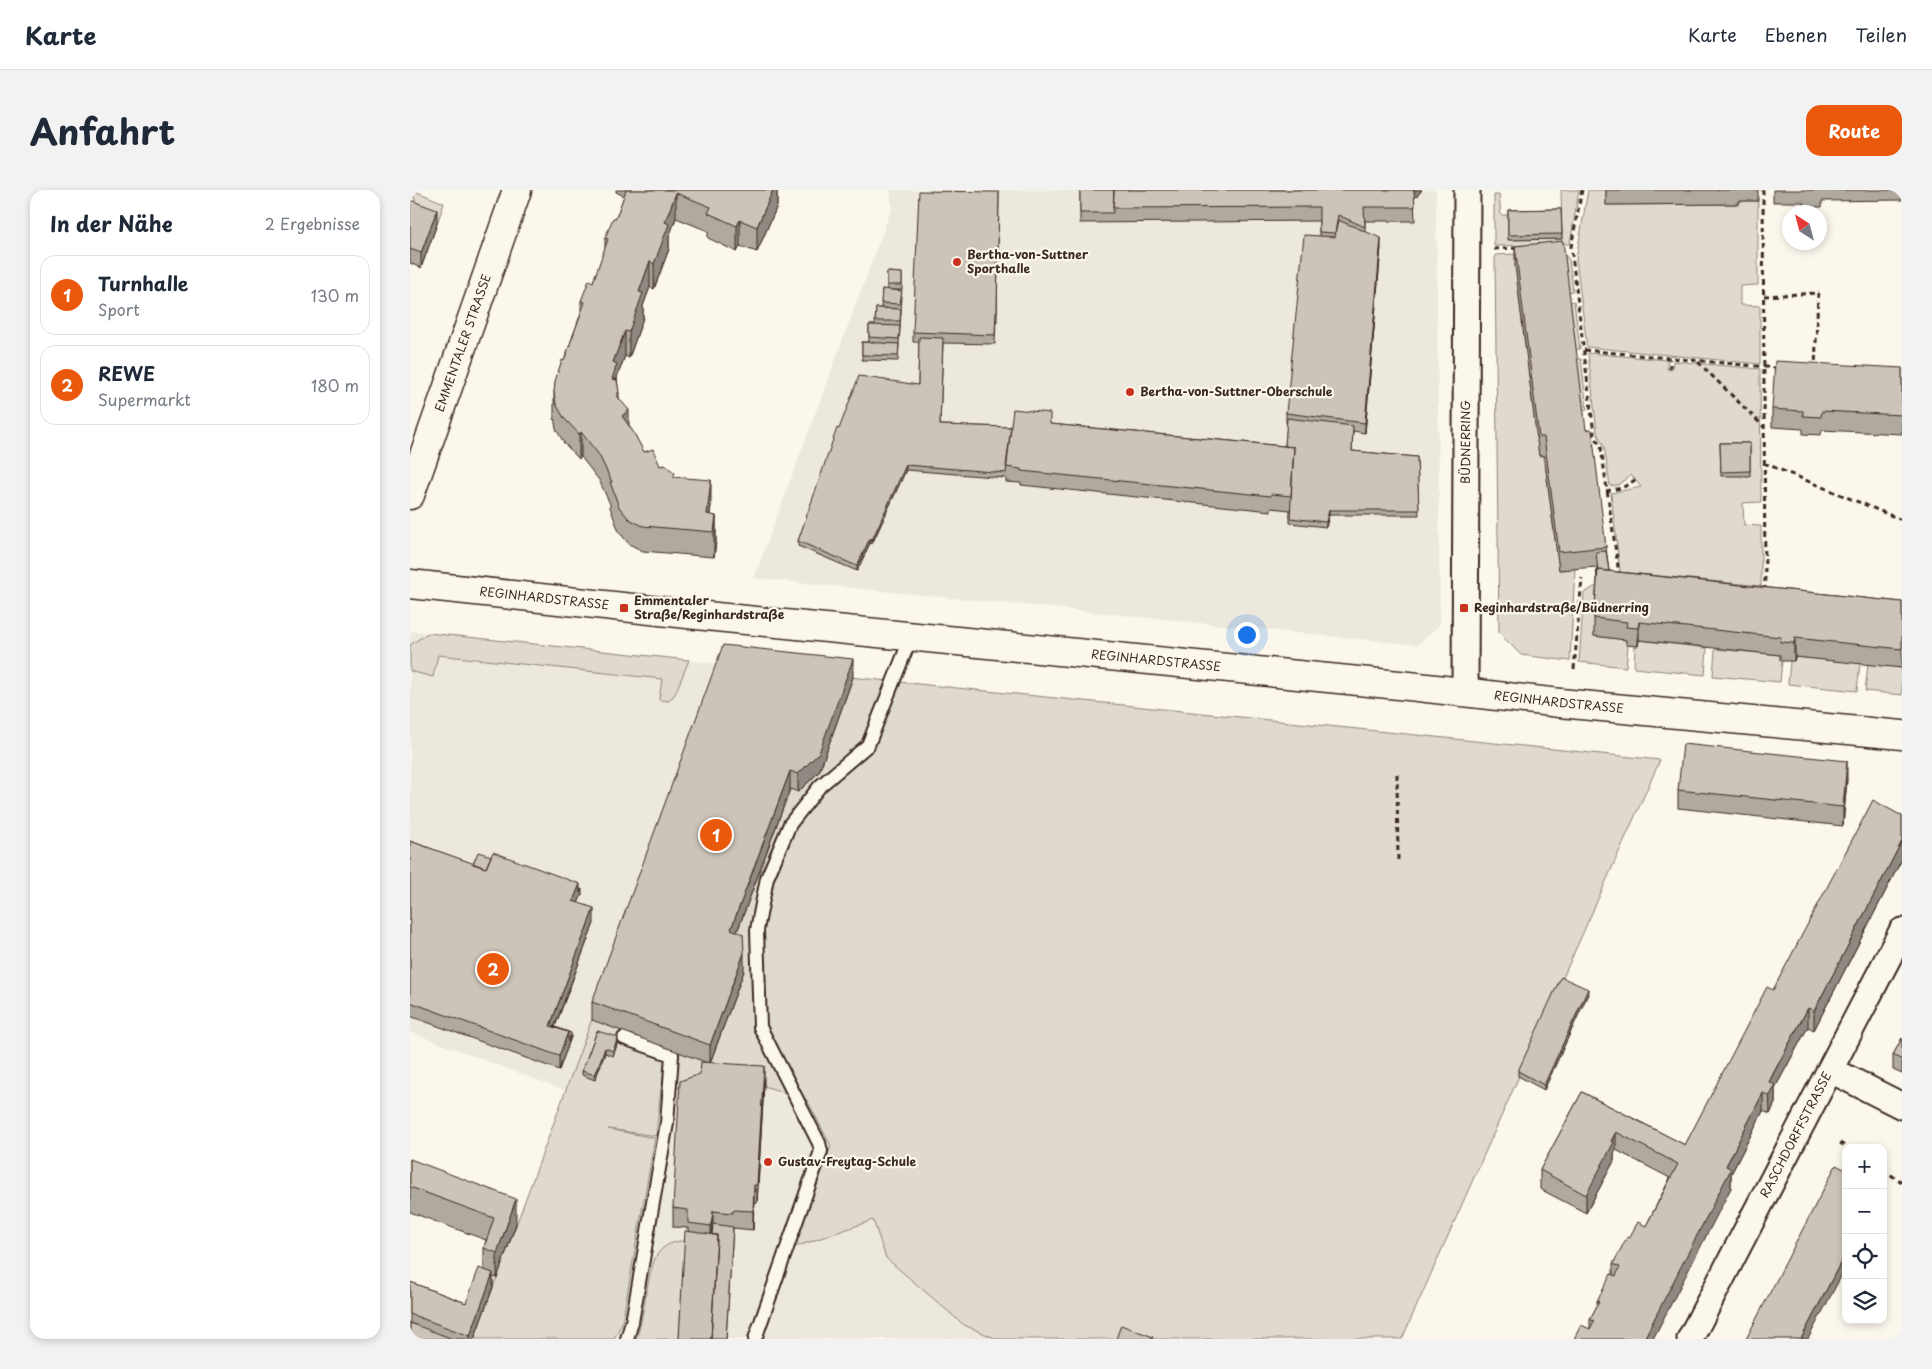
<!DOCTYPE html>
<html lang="de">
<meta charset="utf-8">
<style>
body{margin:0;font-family:"Playpen Sans",sans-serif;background:#f2f2f3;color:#1f2937}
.controls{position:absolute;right:15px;bottom:15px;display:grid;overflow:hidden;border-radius:10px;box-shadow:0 2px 8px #0003}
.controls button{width:45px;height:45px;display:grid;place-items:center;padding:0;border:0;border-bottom:1px solid #e0e1e3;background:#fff;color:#1f2937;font:25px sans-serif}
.compass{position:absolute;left:1372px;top:15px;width:45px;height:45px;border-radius:50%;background:#fff;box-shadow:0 2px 8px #0003;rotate:324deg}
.you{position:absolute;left:836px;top:444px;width:18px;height:18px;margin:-12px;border:4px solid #fff;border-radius:50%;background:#1a73e8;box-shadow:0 0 0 8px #1a73e833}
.badge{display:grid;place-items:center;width:32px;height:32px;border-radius:50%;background:#ea580c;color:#fff;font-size:16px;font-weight:700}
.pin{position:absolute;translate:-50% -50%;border:2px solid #fff;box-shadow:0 1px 5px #0006}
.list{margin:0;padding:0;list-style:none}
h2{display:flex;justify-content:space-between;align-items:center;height:65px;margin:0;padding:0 20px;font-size:21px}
h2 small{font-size:16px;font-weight:400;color:#747a83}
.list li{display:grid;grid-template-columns:32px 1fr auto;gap:15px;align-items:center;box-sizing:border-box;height:80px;margin:0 10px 10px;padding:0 10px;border:1px solid #e0e1e3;border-radius:15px}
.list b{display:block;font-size:19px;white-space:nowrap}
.list p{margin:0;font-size:16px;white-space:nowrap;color:#747a83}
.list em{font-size:16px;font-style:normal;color:#747a83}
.icon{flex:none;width:28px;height:28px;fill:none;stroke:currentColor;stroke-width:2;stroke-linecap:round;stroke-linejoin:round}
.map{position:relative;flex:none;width:1492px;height:1149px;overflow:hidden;border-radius:15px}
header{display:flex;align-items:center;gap:30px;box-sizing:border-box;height:70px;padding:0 25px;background:#fff;border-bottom:1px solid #e0e1e3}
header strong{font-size:24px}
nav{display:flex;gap:28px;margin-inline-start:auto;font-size:18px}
.intro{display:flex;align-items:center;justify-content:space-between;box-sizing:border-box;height:120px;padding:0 30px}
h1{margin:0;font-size:35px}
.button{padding:12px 22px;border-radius:15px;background:#ea580c;color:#fff;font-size:18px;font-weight:700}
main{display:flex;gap:30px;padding:0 30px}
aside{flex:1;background:#fff;border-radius:15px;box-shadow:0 2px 8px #0003}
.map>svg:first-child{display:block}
.built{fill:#ede8dd}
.green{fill:#dfd9ce;stroke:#8d8276}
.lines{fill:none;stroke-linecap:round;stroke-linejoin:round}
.service-casing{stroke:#3b2a1e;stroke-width:16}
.minor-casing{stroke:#3b2a1e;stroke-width:29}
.tertiary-casing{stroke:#3b2a1e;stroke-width:31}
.path{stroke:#3b2a1e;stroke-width:3;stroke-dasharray:5 4;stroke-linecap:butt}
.service{stroke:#fbf7ec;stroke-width:12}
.minor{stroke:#fbf7ec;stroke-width:25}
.tertiary{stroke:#fbf7ec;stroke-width:28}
.wall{fill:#afa99f;stroke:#3b2a1e}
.shaded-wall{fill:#8f8982;stroke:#3b2a1e}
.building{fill:#ccc4b9;stroke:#3b2a1e}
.poi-dot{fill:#c8321e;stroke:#fbf7ec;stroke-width:2}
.labels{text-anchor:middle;stroke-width:4.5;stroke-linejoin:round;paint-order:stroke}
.poi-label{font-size:12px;font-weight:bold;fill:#3b2a1e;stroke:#fbf7ec;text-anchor:start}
.street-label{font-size:12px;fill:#3b2a1e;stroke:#fbf7ec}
</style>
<header>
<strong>Karte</strong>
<nav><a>Karte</a><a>Ebenen</a><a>Teilen</a></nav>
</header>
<div class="intro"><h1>Anfahrt</h1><a class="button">Route</a></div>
<main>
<aside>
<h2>In der Nähe<small>2 Ergebnisse</small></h2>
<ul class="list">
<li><span class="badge">1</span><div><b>Turnhalle</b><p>Sport</p></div><em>130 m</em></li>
<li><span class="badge">2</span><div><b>REWE</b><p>Supermarkt</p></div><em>180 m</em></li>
</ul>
</aside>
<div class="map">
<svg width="1492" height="1149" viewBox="0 0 1492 1149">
<rect width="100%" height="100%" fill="#fbf7ec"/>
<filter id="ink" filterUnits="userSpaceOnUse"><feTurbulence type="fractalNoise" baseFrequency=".02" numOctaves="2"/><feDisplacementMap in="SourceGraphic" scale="10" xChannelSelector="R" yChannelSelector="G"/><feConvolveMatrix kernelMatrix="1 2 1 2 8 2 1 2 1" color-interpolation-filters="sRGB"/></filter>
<g filter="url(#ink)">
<path class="built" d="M480 0H1026L1030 434 1008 455 344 388 482 17Z
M0 441 313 474 156 900 354 896 1009 1109 992 1149H64L156 901 0 842Z"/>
<path class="green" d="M1151 0H1169L1160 54 1084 56V5H1089L1091 25H1098L1099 50 1152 49Z
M1178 0H1196V15L1329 14V11H1348V95L1330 96V115L1350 116V174L1177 157 1166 69Z
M5 1 34 13 27 34 0 24V18L5 19V8L3 7Z
M1151 62 1159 69 1163 101 1157 102 1105 75 1129 265H1134L1149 380 1165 379 1160 471 1111 465 1089 443 1085 65Z
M1164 111 1170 159H1164L1158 112Z
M1178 163 1258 170 1257 179 1262 180 1263 171 1350 179 1351 312 1333 313 1334 335 1351 336V396L1210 382 1201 303 1231 297 1221 285 1208 295 1200 296 1194 256 1187 243Z
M1165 169H1171L1177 219 1172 221Z
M1188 395 1184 446 1217 450 1218 455 1216 477 1169 472 1174 403Z
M18 443 279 470 265 504 259 511 249 510 252 489 28 465 23 487 0 481V455Z
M1229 450 1297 458 1295 485 1224 478 1225 456Z
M1305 459 1371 465 1370 470 1372 471 1370 492 1303 486Z
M1385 467 1450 473 1447 501 1378 494 1380 471Z
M313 474 1250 570 992 1149H587L554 1135 476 1068 463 1030 385 1057 421 956 397 910 354 896 251 898 246 946 198 939 245 948 212 1133 204 1149H64Z
M1458 474 1492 478V505L1455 501Z
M271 1051H275L269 1149H226C235 1128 237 1073 250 1061 255 1055 263 1052 271 1051Z"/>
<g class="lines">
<g class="service-casing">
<path id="service" d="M214 848 262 865 257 933 222 1132 217 1149
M345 1149 411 961 409 953 350 837 347 740 357 688 380 634 410 596 458 555 501 447"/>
</g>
<g class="minor-casing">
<g id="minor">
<path id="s1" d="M1055 503 1057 0"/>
<path d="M1421 880 1492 916"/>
<path id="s2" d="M1280 1149 1492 741"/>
</g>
</g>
<g class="tertiary-casing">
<g id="tertiary">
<path id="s3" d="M0 305 107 0"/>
<path id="s4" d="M0 394 296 426 999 496 1150 513 1492 545"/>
</g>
</g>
<path class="path" d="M1172 0 1161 57 1184 244 1191 257 1209 384H1211
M1353 0 1355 401
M1084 59 1108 58
M1354 106 1408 103 1405 178
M1174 160 1367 178
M1288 172 1354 237
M1260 179V169
M1354 273 1492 330
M1196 301 1212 298 1225 290
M1164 479 1172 388
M987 584 988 672
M1430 953 1438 958
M1473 980 1492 992"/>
<use href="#service" class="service"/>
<use href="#minor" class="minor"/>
<use href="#tertiary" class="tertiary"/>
</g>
<path class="wall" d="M206 0H367V16L347 62 330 56 327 62 298 48V41L266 28 259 47V59L244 99 240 97 233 116V128L219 168 215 166 207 187 209 209 219 236 234 262 250 276 301 315 300 325 306 326V351L304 367 233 361 219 354 209 342 200 317V314L189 290 171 267 169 269 154 253 146 239 144 227V202L154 171 171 123V111L183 92 195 59V48L206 28 214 6 206 2Z
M670 0H1012L1004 9 1005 31H955V41L971 57 955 243 943 241 942 261 1007 267 1009 325H919L916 337 880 333V320L861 318V321L611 295V293L596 292V288L496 280 462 354 460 353 447 381 388 356V351L429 239 508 195 509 152H503V142L589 2 587 132 586 131 585 154 533 153 530 235 601 237 640 234 875 256 877 233H876V223L909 46V31L670 33Z
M1196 0H1348V11H1329V14L1196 15Z
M1363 0H1492V10L1412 11V17H1393V12H1363Z
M0 10 27 34 11 78 0 73Z
M1151 19 1152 49 1098 50V20Z
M1105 56 1176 240 1196 357 1199 381 1492 412V478L1385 467 1384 471H1372L1370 470V465L1229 450 1228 456 1216 455V450L1184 446V428L1187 390 1186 377 1149 380 1134 265 1129 266 1105 75Z
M477 82 492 83V100H480L492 106 488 171 452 170V152H459V135H465L466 118 487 119 471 118 472 99 477 100Z
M1492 178V244L1412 240 1411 245 1393 244V239L1362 237V219Z
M1310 253H1340V286H1311Z
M443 487 409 582 388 602 380 599 327 742 334 781 300 873 354 894 347 1013H344L343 1040 323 1038 316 1149 278 1042V1038L263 1037V1018L290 884 298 873 182 830V812Z
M1437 589 1433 636 1268 618V600Z
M1492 626V669L1404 840 1398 837 1365 898V913L1360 924 1353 921 1321 984V998L1180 1139V1129L1187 1116V1111L1203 1085V1074L1219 1048 1236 1036 1260 988 1206 960 1204 964V971L1176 1023 1130 999V980L1172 902 1275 955 1363 800Z
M0 651 63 674 170 698 172 704 168 713 184 733 145 837 161 847 149 880 0 826Z
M1178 804 1134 900 1108 886V881Z
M187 841 208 852 203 866 195 863 185 890 172 885V881Z
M1492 848V884L1483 880V865Z
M0 969 106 1034 87 1088 83 1087V1097L64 1149H0V1092L56 1113 74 1079V1058L76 1050 0 1022Z"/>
<path class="shaded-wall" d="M363 0H367V16L347 62V37Z
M1004 0H1012L1004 9Z
M266 3V28L259 47V59L244 99V74L255 32Z
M27 20V34L11 78V63Z
M330 30V56L327 62V36Z
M971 48V57L955 243V233Z
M240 71V97L233 116V128L219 168V142L229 102Z
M215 141V166L207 187V199L202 189 203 172Z
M209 202V227L206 205Z
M219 220V245L212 226Z
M171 242V267L169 269V244Z
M496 275V280L462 354V350Z
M301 290V315L298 341 297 324Z
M919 320V325L916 337V332Z
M306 326V351L304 367V342Z
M460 348V353L447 381V376Z
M1229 432V450L1228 456V438Z
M1385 448V467L1384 471V453Z
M443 469V487L409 582 388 602V584Z
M1437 571V589L1433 636V617Z
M380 581V599L321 758V739Z
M1492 651V669L1404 840V821Z
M170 694V703L172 699V704L163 725V711Z
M184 718V733L141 846 140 836Z
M334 763V781L300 873V855Z
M1178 799V804L1134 900V895Z
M1398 818V837L1365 898V913L1360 924 1359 892Z
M158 842 161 843V847L149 880V866Z
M208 847V852L203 866V861Z
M195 858V863L185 890V885Z
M354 876V894L347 1013V995Z
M1353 903V921L1321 984V998L1243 1149H1234L1316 976Z
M1206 942V960L1204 964V971L1176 1023V1005Z
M344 995V1013L343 1040V1021Z
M106 1009V1034L87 1088V1063Z
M303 1021V1039L301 1049V1036Z
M1436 1062V1077L1398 1149H1391Z
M83 1083V1097L64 1149H60V1146Z"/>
<path class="building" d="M216 0H363L347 37 330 30 327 36 298 23 301 17 266 3 255 32 259 34 244 74 240 71 229 102 233 103 219 142 215 141 203 172 207 174 202 189 207 190 209 202 206 205 219 220 212 226 224 243 234 262 243 259 250 276 255 275 265 283 263 287 301 290 297 324 306 326 304 342 233 336 219 329 209 317 200 292H202L189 265 171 242 169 244 154 228 146 214 144 202 145 191 152 170 154 171 175 112 171 111 179 90 183 92 198 49 195 48 203 28H206Z
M670 0H704L703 23H670Z
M704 0H1004L1005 17H954L955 37 928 25 925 43 909 42V17L703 18Z
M509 1 589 2 587 122H586L585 145 503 142Z
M0 10 27 20 11 63 0 59Z
M1151 19 1152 44 1098 45V20Z
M928 30 971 48 955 233 876 223 894 45 925 47Z
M1153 51 1176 240 1181 239 1182 241 1196 357 1149 362 1134 247H1129L1105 56Z
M477 82 492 83V95H477Z
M472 99 492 101 490 114 471 113Z
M466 118 491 119 490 131H465Z
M459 135 490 136 489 149 459 147Z
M509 147 533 148 530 235 601 237 596 283 496 275 462 350 460 348 447 376 388 351 427 238 429 239 449 186 508 195Z
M452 152 489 154 488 166 452 165Z
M1365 171 1492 178V225L1412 221 1411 227 1393 226V221L1362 219Z
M603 219 640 223V234L884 257 881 306 861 304V306L611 281V279L596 277Z
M877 228 943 236 942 261 1007 267 1009 320H919L916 332 880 328 884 257 875 256Z
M1310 253H1340V281L1311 282Z
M1196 361 1199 381 1188 380V382L1186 362Z
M1188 380 1492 412V459L1385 448 1384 453 1372 452H1370L1371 447 1229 432 1228 438 1216 437 1217 432 1184 428Z
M313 455 443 469 409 563 388 584 380 581 321 739 333 744 334 763 300 855 182 812Z
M1273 554 1437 571 1433 617 1268 600Z
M1463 610 1492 626V651L1404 821 1398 818 1364 882 1359 892 1365 895 1360 906 1353 903 1316 976 1321 979 1234 1149H1164L1171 1135 1180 1139 1184 1131 1180 1129 1189 1112 1187 1111 1201 1084 1206 1086 1210 1077 1203 1074 1217 1047 1219 1048 1228 1032 1236 1036 1268 974 1206 942 1201 951 1204 952 1176 1005 1130 980 1172 902 1275 955 1357 797 1363 800Z
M0 651 76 678 83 662 170 694 163 711 184 718 140 836 158 842 149 866 0 812Z
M68 662 81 666 76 678 63 674Z
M1151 787 1178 799 1134 895 1108 881Z
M143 836 161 843 158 852V842L143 837Z
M187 841 208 847 203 861 195 858 185 885 172 881Z
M1492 848V870L1483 865Z
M291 872 354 876 347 995H344L343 1021 323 1020V1023L303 1021 301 1036 278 1033V1020L263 1018 270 891 290 884Z
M0 969 106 1009 87 1063 74 1058 84 1028 0 997Z
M1426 975 1436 980V1062L1391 1149H1336Z
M303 1034 323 1037 316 1149H301L307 1050V1045H302Z
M275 1041 307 1045 301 1149H269Z
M69 1078 83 1083 60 1146 0 1124V1092L56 1113Z
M0 1133 43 1149H0Z
M711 1135 743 1147 742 1149H706Z"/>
</g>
<g class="poi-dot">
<circle cx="547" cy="72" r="5"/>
<circle cx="720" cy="202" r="5"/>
<rect x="209" y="413" width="10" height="10" rx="2.5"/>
<rect x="1049" y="413" width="10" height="10" rx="2.5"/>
<circle cx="358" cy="972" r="5"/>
</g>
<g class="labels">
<g class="poi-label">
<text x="557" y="69">Bertha-von-Suttner<tspan x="557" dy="14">Sporthalle</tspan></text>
<text x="730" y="206">Bertha-von-Suttner-Oberschule</text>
<text x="224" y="415">Emmentaler<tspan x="224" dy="14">Straße/Reginhardstraße</tspan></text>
<text x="1064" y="422">Reginhardstraße/Büdnerring</text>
<text x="368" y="976">Gustav-Freytag-Schule</text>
</g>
<g class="street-label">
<text dy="4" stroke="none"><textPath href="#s3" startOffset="161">EMMENTALER STRASSE</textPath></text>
<text dy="4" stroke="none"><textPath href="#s1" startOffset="251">BÜDNERRING</textPath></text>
<text dy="4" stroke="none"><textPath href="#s4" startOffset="135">REGINHARDSTRASSE</textPath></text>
<text dy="4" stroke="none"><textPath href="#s4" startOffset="750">REGINHARDSTRASSE</textPath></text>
<text dy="4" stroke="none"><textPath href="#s4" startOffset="1155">REGINHARDSTRASSE</textPath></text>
<text dy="4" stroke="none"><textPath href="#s2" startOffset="230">RASCHDORFFSTRASSE</textPath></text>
</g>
</g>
</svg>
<div class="controls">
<button>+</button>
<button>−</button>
<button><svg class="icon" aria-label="locate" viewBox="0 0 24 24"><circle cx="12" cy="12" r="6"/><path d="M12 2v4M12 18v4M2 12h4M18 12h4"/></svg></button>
<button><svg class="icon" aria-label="layers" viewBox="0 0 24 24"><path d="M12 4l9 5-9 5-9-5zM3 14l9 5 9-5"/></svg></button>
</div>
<svg class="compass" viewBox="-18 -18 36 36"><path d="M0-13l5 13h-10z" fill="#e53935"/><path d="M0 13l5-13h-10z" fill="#747a83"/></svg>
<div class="you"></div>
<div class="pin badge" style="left:306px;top:645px">1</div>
<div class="pin badge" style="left:83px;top:779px">2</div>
</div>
</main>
